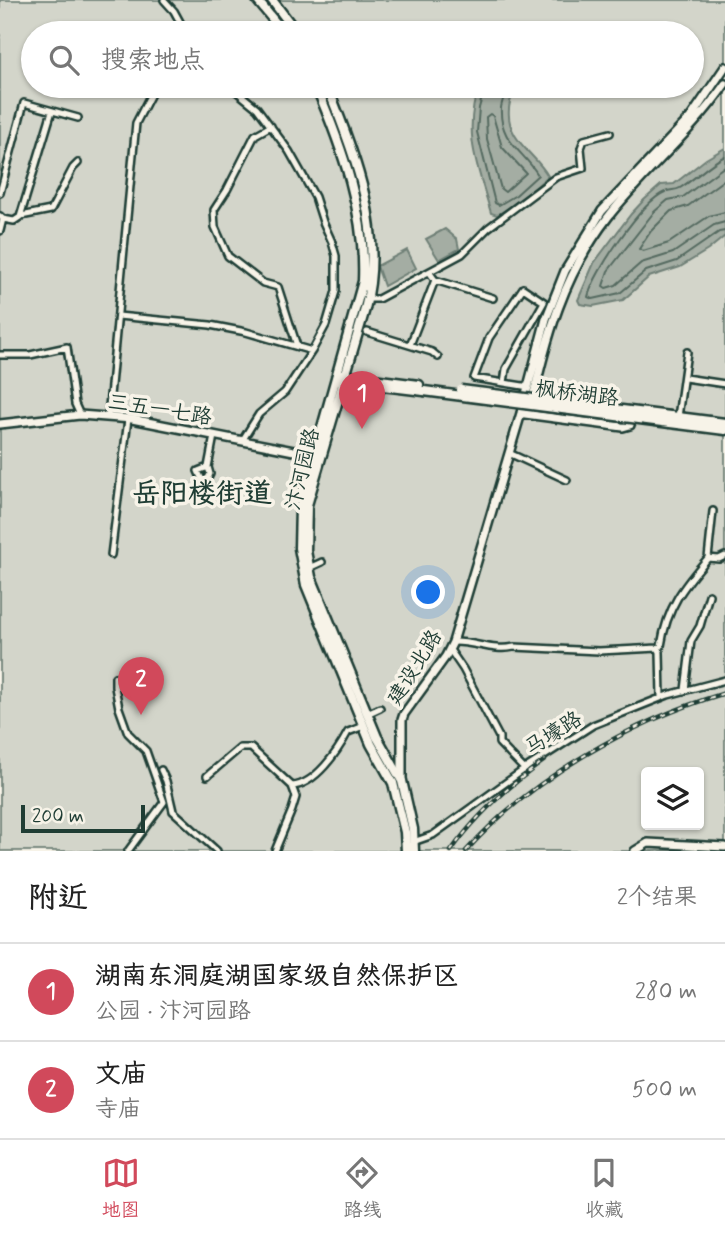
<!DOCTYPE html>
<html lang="zh">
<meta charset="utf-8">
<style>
body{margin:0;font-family:Mynerve,"LXGW WenKai TC",sans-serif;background:#f6f6f6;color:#222}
.controls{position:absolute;right:21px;bottom:21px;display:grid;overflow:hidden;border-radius:7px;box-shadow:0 2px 5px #0004}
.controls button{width:63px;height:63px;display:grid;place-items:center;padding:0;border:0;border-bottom:2px solid #e0e0e0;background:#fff;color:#222;font:35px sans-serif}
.scale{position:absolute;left:21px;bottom:18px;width:124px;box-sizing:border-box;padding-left:7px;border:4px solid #1f3d34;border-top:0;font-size:19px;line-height:24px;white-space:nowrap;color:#1f3d34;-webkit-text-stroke:5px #f7f3e8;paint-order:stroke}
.you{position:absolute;left:429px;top:593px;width:24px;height:24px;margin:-18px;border:5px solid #fff;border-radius:50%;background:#1a73e8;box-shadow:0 0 0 10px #1a73e833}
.badge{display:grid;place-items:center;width:46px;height:46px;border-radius:50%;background:#d1495b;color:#fff;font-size:23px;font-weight:700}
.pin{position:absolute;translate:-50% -58px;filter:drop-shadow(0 2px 4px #0008)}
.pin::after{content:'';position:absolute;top:37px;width:24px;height:21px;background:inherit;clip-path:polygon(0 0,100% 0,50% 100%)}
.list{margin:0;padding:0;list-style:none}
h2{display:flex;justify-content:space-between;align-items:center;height:91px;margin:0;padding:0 28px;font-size:30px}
h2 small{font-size:23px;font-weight:400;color:#767676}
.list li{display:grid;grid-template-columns:46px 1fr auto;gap:21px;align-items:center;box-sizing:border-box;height:98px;padding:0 28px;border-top:2px solid #e0e0e0}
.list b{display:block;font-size:26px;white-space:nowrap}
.list p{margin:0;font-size:23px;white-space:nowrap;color:#767676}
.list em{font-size:23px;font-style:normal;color:#767676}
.icon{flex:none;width:38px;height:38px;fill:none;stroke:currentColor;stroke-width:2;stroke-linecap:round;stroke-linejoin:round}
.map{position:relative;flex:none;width:725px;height:851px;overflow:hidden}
.search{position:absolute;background:#fff;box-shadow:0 2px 5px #0004;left:21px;right:21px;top:21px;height:77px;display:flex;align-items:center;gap:18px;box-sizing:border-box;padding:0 24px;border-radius:38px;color:#767676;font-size:26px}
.sheet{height:287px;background:#fff}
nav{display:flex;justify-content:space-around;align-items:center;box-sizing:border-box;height:98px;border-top:2px solid #e0e0e0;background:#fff;font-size:19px;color:#767676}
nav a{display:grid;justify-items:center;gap:4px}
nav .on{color:#d1495b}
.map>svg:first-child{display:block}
.green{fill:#d3d5ca;stroke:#79897f;stroke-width:2;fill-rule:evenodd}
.water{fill:#a4ada3;stroke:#6f8077;stroke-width:2}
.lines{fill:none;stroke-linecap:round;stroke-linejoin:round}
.shore{stroke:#546a60;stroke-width:2}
.minor-casing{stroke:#1f3d34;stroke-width:10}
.secondary-casing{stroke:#1f3d34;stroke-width:12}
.primary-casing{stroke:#1f3d34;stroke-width:13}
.minor{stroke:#f7f3e8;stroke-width:5}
.secondary{stroke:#f7f3e8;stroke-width:7}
.primary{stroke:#f7f3e8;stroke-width:8}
.rail-casing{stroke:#1f3d34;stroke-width:4.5}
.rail{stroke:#f7f3e8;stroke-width:2;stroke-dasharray:5;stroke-linecap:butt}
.primary-bridge-casing{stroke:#1f3d34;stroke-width:13;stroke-linecap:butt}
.primary-bridge{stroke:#f7f3e8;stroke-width:8}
.labels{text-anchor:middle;stroke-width:7;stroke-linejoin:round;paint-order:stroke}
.street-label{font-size:21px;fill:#1f3d34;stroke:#f7f3e8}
.district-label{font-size:28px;font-weight:bold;fill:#1f3d34;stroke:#f7f3e8}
</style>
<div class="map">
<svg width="725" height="851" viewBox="0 0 725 851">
<rect width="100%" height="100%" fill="#f7f3e8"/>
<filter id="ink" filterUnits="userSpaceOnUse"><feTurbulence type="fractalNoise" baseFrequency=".0143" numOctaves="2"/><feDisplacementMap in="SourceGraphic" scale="14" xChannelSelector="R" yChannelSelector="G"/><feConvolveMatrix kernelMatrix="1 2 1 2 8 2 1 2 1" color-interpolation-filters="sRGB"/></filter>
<g filter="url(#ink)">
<path class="green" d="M0 0H725V851H0ZM33 33H692V86H33ZM646 772H699V825H646Z"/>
<path class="water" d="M479 86 514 87C513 95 509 102 509 109 506 140 535 153 548 176L520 201 497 215 491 213C478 168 462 132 479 86Z
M725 148V236L708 250 680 267 649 277 623 300 593 306 580 304 578 300 594 263 631 214 644 200 661 185 674 184 706 159Z
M445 229 457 239 459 249 439 260 426 239Z
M407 250 416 268 384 286 377 266Z"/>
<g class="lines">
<path class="shore" d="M485 86 479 108 477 132 495 203 499 205 516 195 538 175C524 151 499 142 501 108 502 100 506 93 507 86
M490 114 493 116 502 147 526 173 505 192 501 189 487 139 486 117Z
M725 156C709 164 696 178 680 188 675 191 670 189 665 192 642 201 593 274 588 297L593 299 620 293 646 271 677 261 719 232 725 231
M725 166 683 197 668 200 654 212 608 271 603 286 606 288 616 285 641 263 673 253 714 225 725 222
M725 179 688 206 671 211 651 231 639 249 643 251 669 243 709 216 725 212"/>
<g class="minor-casing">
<path id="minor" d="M164 0 174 11 186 33
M230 86 257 108 289 151 315 197 323 222 332 242 336 256V291L326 325 312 351
M271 126 255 135 227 190 214 210 215 227 228 256 263 283 278 287 297 346
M0 193 24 103 78 118
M0 216 3 219 0 231
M21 216 51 210 73 168 78 163
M3 219 14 221 20 217 52 111
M435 280 493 298
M368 299H378L462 254 488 228 556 177 583 168 581 148 584 140 610 133
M118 316 210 325 246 332 312 351 285 392 259 414 242 441
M367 332 432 352 438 357
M410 345 435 280 430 273
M0 355H30L67 347 75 404 80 415
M685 378 725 384
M504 383 506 369 544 302 523 288 489 338 474 378 529 387
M108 417 136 123 155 86
M678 417 687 352
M509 453 567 480
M208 467 198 471 202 480 208 478 210 474 208 467 214 436
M111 555 128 419
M708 558 713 511
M309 568 322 562
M453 642C473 641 494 652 514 647L599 651 658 648 660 652 661 697
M658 648 661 646C667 607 683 587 708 558L719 559 725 556
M450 650 463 669 499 737V743L525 770
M115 677V687L119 708 128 733 146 751 164 802 128 851
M685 690 691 641 700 626 709 595
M367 714 380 708
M161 770 166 781 173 811 217 851
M207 776 240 748H251L292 786
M413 842 433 835 529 766 593 725 668 695 725 680
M275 851 292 810 296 797 292 786C315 785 338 751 348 732L364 726"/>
</g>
<g class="secondary-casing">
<path id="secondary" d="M525 414 623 427 630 425 631 417
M529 414C547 339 560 280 608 217 645 170 691 133 725 84
M0 424 80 415 132 419 314 455
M402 781V720L404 714 446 656 453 642 521 413 546 319 565 271 602 211 691 117 725 67
M635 851 648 843 725 847"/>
</g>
<g class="primary-casing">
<path id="primary" d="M257 0 284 33
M272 0 297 33
M316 86C342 147 366 214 363 281L300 506 299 548 306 585 371 744 393 783 405 832 406 851
M327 86C356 156 385 233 365 309L307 505 306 551 311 577 377 737 402 781 413 829 414 851
M341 375 419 385
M341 381 424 391
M670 416 725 423
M670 423 725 430"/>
</g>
<use href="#minor" class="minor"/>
<use href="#secondary" class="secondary"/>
<use href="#primary" class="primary"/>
<g class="rail-casing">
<path id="rail" d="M451 851C476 815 510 785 545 760
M466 851C531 778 632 721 725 693"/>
</g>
<use href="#rail" class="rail"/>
<g class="primary-bridge-casing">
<path id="primary-bridge" d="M461 390 670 416
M424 391 670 423"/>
</g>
<use href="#primary-bridge" class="primary-bridge"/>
</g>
</g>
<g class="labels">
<g class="street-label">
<text transform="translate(577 393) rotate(7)" y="7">枫桥湖路</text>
<text transform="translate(160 409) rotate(9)" y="7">三五一七路</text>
<text transform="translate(302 469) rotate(-76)" y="7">汴河园路</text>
<text transform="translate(414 667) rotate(-58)" y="7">建设北路</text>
<text transform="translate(553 733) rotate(-32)" y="7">马壕路</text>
</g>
<g class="district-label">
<text x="202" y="502">岳阳楼街道</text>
</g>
</g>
</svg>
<div class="controls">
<button><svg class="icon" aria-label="layers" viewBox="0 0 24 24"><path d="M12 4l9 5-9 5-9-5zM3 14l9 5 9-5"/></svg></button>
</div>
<div class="scale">200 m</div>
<div class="you"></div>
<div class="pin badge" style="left:362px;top:429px">1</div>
<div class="pin badge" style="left:141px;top:715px">2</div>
<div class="search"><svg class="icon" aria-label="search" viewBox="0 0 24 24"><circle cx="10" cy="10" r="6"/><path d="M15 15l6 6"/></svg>搜索地点</div>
</div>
<section class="sheet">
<h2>附近<small>2个结果</small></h2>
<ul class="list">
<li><span class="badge">1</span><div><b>湖南东洞庭湖国家级自然保护区</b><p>公园 · 汴河园路</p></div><em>280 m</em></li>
<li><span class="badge">2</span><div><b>文庙</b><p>寺庙</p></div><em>500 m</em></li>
</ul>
</section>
<nav>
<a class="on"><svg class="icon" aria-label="map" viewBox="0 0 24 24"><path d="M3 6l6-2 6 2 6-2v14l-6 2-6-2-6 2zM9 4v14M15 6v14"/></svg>地图</a>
<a><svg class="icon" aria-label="directions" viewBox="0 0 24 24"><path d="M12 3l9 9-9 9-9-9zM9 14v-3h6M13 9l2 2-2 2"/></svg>路线</a>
<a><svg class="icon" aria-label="saved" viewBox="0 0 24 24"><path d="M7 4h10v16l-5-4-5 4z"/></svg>收藏</a>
</nav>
